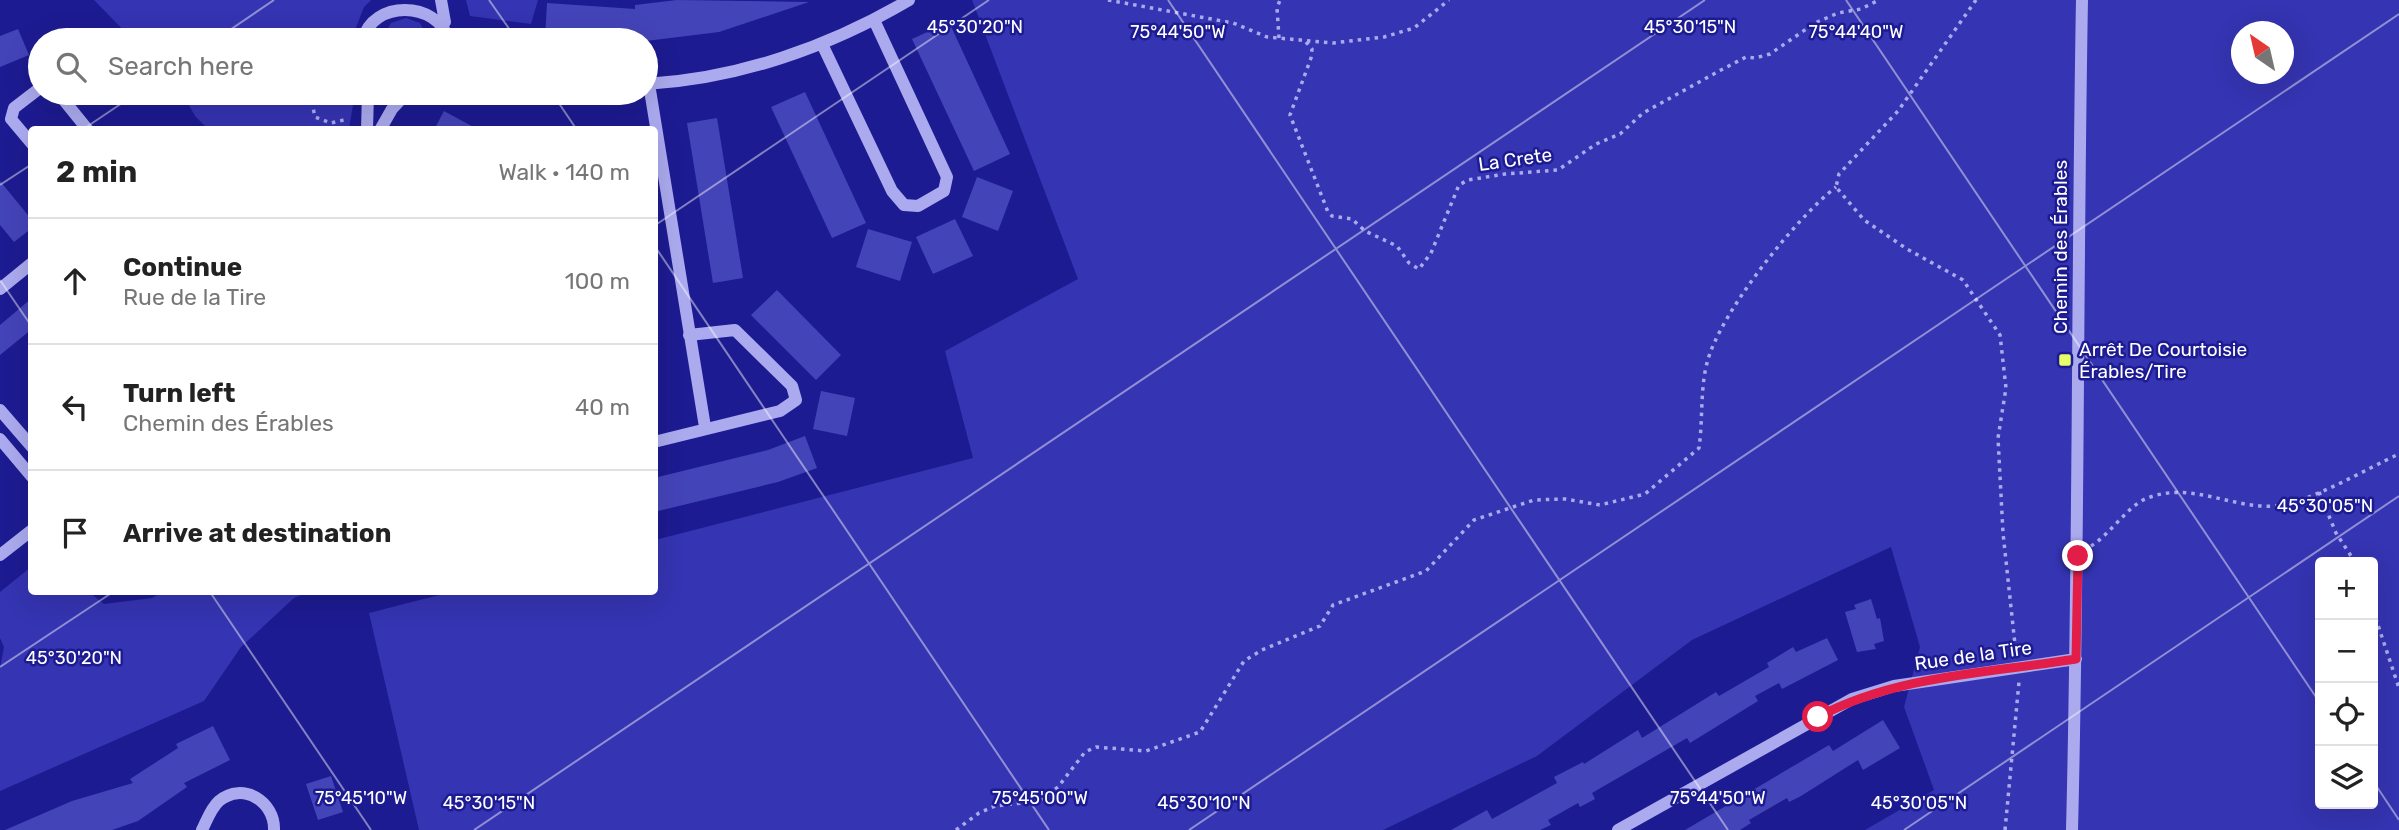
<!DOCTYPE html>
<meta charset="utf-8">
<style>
body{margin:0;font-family:Rubik,sans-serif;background:#f2f2f2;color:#222}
.controls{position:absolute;right:21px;bottom:21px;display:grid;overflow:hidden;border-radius:7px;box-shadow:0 7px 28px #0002}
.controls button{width:63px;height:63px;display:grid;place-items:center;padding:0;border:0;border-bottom:2px solid #e0e0e0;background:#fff;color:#222;font:35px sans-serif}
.compass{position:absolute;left:2231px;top:21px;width:63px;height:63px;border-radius:50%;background:#fff;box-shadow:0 7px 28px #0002;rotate:326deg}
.stop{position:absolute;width:21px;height:21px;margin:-16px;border:5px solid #e11d48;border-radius:50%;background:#fff}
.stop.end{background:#e11d48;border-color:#fff;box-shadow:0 2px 7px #0008}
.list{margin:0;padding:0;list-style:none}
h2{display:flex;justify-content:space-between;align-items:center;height:91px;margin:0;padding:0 28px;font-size:30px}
h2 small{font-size:23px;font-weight:400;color:#767676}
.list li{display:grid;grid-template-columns:46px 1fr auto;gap:21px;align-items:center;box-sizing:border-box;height:126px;padding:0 28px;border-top:2px solid #e0e0e0}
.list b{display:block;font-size:26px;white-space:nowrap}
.list p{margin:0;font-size:23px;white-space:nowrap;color:#767676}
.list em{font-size:23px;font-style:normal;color:#767676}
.icon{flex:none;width:38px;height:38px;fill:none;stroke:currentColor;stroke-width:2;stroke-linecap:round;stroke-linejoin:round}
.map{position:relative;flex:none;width:2399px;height:830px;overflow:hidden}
.search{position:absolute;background:#fff;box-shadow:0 7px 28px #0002;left:28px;top:28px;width:630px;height:77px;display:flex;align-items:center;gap:18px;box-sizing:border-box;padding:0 24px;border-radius:38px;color:#767676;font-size:26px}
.panel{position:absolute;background:#fff;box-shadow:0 7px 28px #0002;left:28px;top:126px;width:630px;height:469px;border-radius:7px}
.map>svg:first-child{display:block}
.green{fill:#3534b2;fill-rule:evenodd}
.building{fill:#4444b9}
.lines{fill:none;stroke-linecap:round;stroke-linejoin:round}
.path{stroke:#abaaef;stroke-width:3.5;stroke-dasharray:3.5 5;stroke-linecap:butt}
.minor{stroke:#abaaef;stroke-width:12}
.route{stroke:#e11d48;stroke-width:9}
.ticks{fill:none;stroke:#fff;stroke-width:2;stroke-opacity:0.45}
.poi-dot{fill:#e6ff68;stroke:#1d1b91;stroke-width:2.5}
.labels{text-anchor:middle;stroke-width:5;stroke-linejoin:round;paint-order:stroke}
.street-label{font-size:19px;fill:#fff;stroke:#1d1b91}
.poi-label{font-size:19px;fill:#fff;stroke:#1d1b91;text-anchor:start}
.ticks-label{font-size:18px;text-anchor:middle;fill:#fff;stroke:#1d1b91;stroke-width:5;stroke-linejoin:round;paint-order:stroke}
</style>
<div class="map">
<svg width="2399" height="830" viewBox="0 0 2399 830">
<rect width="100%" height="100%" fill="#1d1b91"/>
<path class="green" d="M94 0H371L364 7 351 40H133Z
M466 0H538L531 24 470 16Z
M972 0H2399V830H1865L1934 790 1904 707 1920 647 1891 547 1692 640 1537 756 1383 830H419L369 613 451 592H654L655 540 973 458 945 351 1078 279ZM2242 32H2284V74H2242ZM2320 562H2373V804H2320Z
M406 18 420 23 429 40H381L391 23Z
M182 93H355L349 129H208L195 116Z
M31 567 32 592H89L104 604 152 598 162 592H308L294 598 241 647 204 701 0 791V668L4 647 0 638V592Z"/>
<path class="building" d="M677 0 809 2 719 32 646 41 545 38 547 3 635 9V5Z
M949 22 1010 154 974 171 912 39Z
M18 29 29 55 0 67V36Z
M805 92 866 223 832 238 771 107Z
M444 111 479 130H434Z
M717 118 743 278 713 283 687 123Z
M977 177 1013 191 998 231 962 217Z
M0 181 32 220V228L14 242 0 225Z
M955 219 973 256 933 274 916 237Z
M868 229 912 242 900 281 856 267Z
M777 290 841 355 816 380 751 315Z
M32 298V329L0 355V325Z
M821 391 855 398 847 436 813 429Z
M805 436 817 468 778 482 654 512V478L768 450Z
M1871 599 1877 619 1880 618 1884 641 1874 644 1876 649 1857 652 1845 612 1856 609 1854 605Z
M1827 638 1838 660 1782 689 1779 683 1755 696 1758 701 1690 743 1687 738 1592 793 1595 799 1580 807 1578 803 1548 820 1551 825 1540 830H1451L1487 810 1492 819 1557 783 1554 777 1583 762 1584 764 1638 730 1642 738 1716 692 1719 696 1769 667 1767 663 1793 647 1796 652Z
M1883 720 1900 748 1863 770 1858 760 1801 796 1789 802 1787 798 1749 820 1751 823 1740 830H1685L1829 745 1833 751Z
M213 726 230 760 184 783 187 787 138 821 112 830H5L72 801 133 783 130 779 178 748 176 744Z
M331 776 343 812 318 820 306 784Z"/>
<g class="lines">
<path class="path" d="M1108 0 1233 23 1267 37 1333 43 1384 37 1414 28 1449 0
M1976 0 1898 111 1839 174 1836 187 1864 220 1907 249 1963 280 2000 335 2006 388 1998 438 2003 533 2016 654
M1279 38 1277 8 1280 0
M1306 42 1312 49 1311 58 1290 115 1328 212 1332 216 1352 219 1365 231 1397 246 1409 263 1419 269 1431 253 1459 185 1468 180 1505 174 1558 170 1596 144 1620 134 1643 113 1721 70 1746 57 1755 58 1770 54 1815 23 1838 13 1861 9 1879 0
M310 93 315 117 331 123 348 119
M2319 492 2336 533 2355 562
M2091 546C2110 534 2125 510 2143 500 2188 479 2230 509 2275 506 2309 503 2366 469 2399 454
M2373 610 2399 688
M956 830 979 813 995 806 1040 801 1058 787 1085 752 1096 747 1146 751 1200 732 1244 661 1262 650 1320 626 1333 605 1426 571 1474 520 1534 500 1565 499 1600 505 1645 494 1699 448C1703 421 1700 389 1707 363 1719 314 1796 218 1836 187
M2005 830 2019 682"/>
<path class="minor" d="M441 0 445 22
M363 40C372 0 437 0 449 40
M822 44 892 191 904 205 918 206 944 191 947 177 874 20
M646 84C738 79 829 47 909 0
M649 84 705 427
M58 93 88 130
M367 130 368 93
M380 130 392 109 407 93
M32 144 11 119 14 108 40 88
M0 289 32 263
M0 410 32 447
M0 439 32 477
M654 442 780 411 796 400 792 386 735 330 689 335
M0 555 32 530
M202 830C207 820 211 808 219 801 243 781 275 802 274 830
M1618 830 1852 699 1894 686 2076 659
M2072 830C2079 553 2077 277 2082 0"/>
</g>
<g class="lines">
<path class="route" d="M1818 717C1897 675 1989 673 2076 659L2078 556"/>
</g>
<path class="ticks" d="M489 0 517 40M1168 0 1728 830M1846 0 2320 703M215 40 274 0M552 93 577 130M82 130 137 93M0 185 32 164M654 226 989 0M654 245 1049 830M0 280 32 327M210 592 371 830M0 667 113 592M2373 781 2399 820M474 830 1705 0M1189 830 2399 14M1904 830 2399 496"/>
<rect class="poi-dot" x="2058" y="353" width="14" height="14" rx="3.5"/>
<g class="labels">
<g class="street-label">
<text transform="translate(1515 159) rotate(-8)" y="7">La Crete</text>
<text transform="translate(2060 247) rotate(-90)" y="7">Chemin des Érables</text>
<text transform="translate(1973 655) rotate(-8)" y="7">Rue de la Tire</text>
</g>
<g class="poi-label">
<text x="2079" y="356">Arrêt De Courtoisie<tspan x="2079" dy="22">Érables/Tire</tspan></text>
</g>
</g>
<g class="ticks-label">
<text x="975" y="33">45°30'20"N</text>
<text x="1690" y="33">45°30'15"N</text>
<text x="1178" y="38">75°44'50"W</text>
<text x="1856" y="38">75°44'40"W</text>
<text x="2325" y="512">45°30'05"N</text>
<text x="74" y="664">45°30'20"N</text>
<text x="361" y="804">75°45'10"W</text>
<text x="1040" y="804">75°45'00"W</text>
<text x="1718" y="804">75°44'50"W</text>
<text x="489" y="809">45°30'15"N</text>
<text x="1204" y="809">45°30'10"N</text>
<text x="1919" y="809">45°30'05"N</text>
</g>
</svg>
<div class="controls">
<button>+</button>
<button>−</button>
<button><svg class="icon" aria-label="locate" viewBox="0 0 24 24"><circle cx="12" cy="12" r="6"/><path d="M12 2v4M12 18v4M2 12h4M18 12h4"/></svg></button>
<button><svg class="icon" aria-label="layers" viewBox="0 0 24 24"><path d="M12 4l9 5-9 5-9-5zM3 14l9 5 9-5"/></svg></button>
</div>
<svg class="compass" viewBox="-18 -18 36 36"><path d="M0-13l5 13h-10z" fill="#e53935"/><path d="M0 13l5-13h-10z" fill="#767676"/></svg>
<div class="stop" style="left:1818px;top:717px"></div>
<div class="stop end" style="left:2078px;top:556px"></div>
<div class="search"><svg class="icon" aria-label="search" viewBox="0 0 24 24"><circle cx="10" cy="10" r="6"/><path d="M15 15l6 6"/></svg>Search here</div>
<section class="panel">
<h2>2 min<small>Walk · 140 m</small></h2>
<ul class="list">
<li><svg class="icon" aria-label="ahead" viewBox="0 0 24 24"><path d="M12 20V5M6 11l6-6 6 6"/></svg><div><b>Continue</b><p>Rue de la Tire</p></div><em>100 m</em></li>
<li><svg class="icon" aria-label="left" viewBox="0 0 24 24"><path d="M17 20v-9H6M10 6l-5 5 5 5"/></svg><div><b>Turn left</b><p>Chemin des Érables</p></div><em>40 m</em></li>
<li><svg class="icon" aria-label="arrive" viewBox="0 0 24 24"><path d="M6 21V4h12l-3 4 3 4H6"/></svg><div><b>Arrive at destination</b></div></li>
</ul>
</section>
</div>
